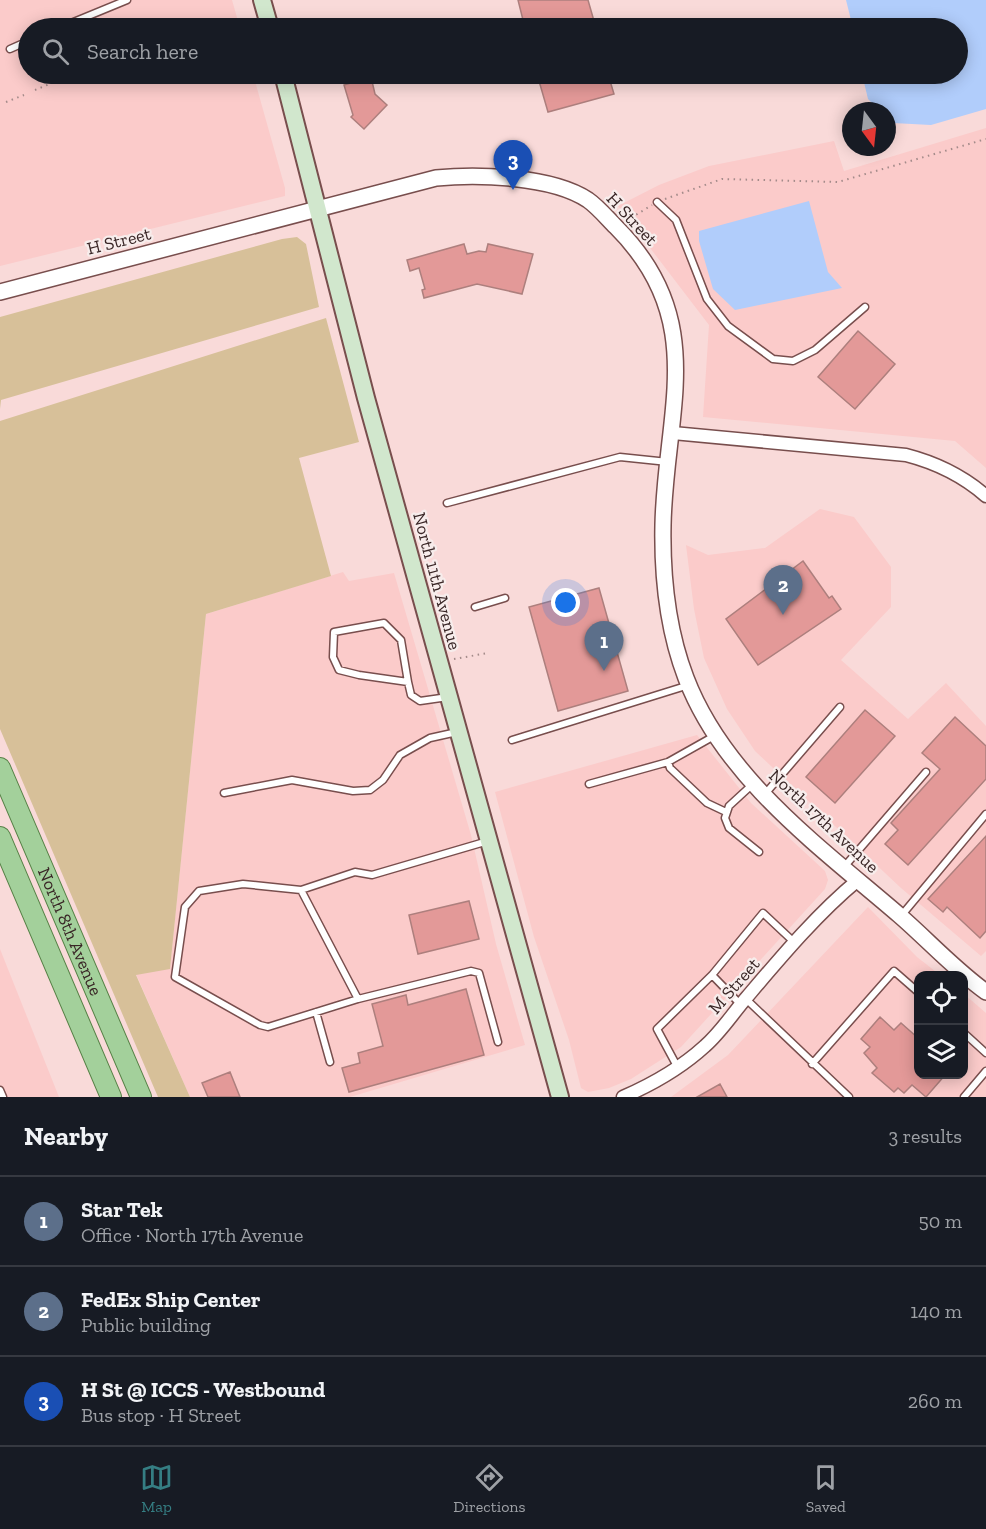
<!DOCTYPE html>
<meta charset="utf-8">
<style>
body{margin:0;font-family:"Zilla Slab",serif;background:#242831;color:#f1f3f6}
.controls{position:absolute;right:18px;bottom:18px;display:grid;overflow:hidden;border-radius:12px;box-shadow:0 3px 15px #0003}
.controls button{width:54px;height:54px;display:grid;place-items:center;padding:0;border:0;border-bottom:2px solid #363941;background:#171b24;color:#f1f3f6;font:30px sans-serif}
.compass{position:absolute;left:842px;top:102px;width:54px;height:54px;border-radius:50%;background:#171b24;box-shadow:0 3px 15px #0003;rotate:165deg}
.you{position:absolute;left:566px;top:603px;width:21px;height:21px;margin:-15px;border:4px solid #fff;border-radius:50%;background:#1a73e8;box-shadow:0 0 0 9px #1a73e833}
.badge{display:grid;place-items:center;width:39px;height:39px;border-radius:50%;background:#357e83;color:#fff;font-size:20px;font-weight:700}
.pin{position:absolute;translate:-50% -50px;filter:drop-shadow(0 2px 3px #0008)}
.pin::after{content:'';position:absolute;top:32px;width:21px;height:18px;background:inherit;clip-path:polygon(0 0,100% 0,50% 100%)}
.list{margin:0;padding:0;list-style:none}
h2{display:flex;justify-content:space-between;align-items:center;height:78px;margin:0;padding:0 24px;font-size:26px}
h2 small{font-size:20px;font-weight:400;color:#9ea1a6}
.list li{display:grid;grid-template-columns:39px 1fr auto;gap:18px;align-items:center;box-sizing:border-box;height:90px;padding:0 24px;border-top:2px solid #363941}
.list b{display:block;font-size:22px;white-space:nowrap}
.list p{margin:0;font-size:20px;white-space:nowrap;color:#9ea1a6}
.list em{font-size:20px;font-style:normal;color:#9ea1a6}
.icon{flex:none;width:33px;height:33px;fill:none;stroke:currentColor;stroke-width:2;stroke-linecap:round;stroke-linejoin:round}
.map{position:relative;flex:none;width:986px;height:1097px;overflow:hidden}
.search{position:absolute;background:#171b24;box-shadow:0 3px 15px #0003;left:18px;right:18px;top:18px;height:66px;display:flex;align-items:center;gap:15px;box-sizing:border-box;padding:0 21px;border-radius:33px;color:#9ea1a6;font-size:22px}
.sheet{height:348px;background:#171b24}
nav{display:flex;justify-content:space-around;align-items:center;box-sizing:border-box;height:84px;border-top:2px solid #363941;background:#171b24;font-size:16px;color:#9ea1a6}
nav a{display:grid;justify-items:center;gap:3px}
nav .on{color:#357e83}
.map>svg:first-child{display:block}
.built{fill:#fbcbca}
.green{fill:#d7c099}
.water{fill:#b1cdfb}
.building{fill:#e39998;stroke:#ad7f7d;stroke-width:1.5}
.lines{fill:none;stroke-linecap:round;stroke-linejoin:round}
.service-casing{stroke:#784e4d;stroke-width:9}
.minor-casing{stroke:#784e4d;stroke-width:15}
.tertiary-casing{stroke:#784e4d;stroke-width:18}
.secondary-casing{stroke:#784e4d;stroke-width:20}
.primary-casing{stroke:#568046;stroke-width:22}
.path{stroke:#a48b8a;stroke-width:2;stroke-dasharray:1.5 4.5;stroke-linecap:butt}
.service{stroke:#fff;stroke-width:6}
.minor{stroke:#fff;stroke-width:12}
.tertiary{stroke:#fff;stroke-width:15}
.secondary{stroke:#d1e7cd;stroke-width:16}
.primary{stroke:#a3d09b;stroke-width:20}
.labels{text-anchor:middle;stroke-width:4.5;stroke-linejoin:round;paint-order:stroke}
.street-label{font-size:18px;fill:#392626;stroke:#f7edec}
</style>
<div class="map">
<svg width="986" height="1097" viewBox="0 0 986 1097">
<rect width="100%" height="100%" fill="#f9dad9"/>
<path class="built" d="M0 0H232L240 28H28V74H253L285 188V196L0 266Z
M986 128V468L955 441 703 417 709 325 618 206 659 185 709 166 834 141 844 171Z
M820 509 854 517 891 567V607L841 660 908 719 946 683 986 726V951L981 956 901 888 755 751 727 709 704 658 694 609 686 545 708 555 765 548Z
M343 572 349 581 394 573 471 835 496 944 525 1045 350 1097H190L136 974 170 968 206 614Z
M697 735 751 803 825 871 828 880 825 889 681 1047 631 1079 609 1088 588 1092 581 1088 569 1040 534 937 495 792Z
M868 907 917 957 940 975 918 976V1074H964V994L986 1013V1097H671L728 1055Z
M0 949 59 1097H0Z"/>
<path class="green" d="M297 237 306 244 319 307 1 400 0 409V317L282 239Z
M326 318 359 442 299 458 331 576 206 614 170 969 136 975 190 1097H158L0 729V421Z"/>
<path class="water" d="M846 0H986V109L931 125 893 123 887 117V111H880L868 99 862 74H958V28H853Z
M809 201 828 272 842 288 735 310 713 289 699 241V231Z"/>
<path class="building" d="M518 0H588L596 28H525Z
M537 74H608L614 94 548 112Z
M371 77 375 94 387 105 364 129 351 117 353 115 344 85Z
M464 244 467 254 479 251 486 252 488 244 533 254 522 294 477 284 424 298 422 290 425 289 419 268 410 271 407 260Z
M858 331 895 364 855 409 818 377Z
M803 561 829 598 832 596 841 609 758 665 726 619Z
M599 588 628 691 558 711 529 607Z
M865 710 895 736 835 803 806 777Z
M955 717 986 746V779L908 865 885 844 898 830 891 823 940 769 922 753Z
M986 836V931L980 938 947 907 943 912 928 899Z
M469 901 479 939 418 954 409 915Z
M466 989 484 1055 349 1092 342 1068 360 1063 358 1053 383 1046 372 1004 406 995 408 1005Z
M880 1017 894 1030 901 1023 918 1038V1074H946L926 1097 912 1085 904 1093 898 1088 894 1092 872 1073 877 1068 864 1053 870 1047 861 1039Z
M230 1072 240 1097H208L202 1083Z
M720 1084 727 1097H697Z"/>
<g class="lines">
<g class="service-casing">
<path id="service" d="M59 28 127 0
M10 49 28 41
M657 202 676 220 707 299 728 326 773 359 793 361 815 350 865 307
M447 503 620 457 668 462
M475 607 505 598
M408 682 401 640 384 623 334 632 333 657 339 670 359 675 408 682 411 695 420 701 448 697
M512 740 689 685
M668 762 670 768 707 803 726 812
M754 783 729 806 725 818 729 828 759 852
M589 784 668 762 716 735
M224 793 292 780 353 791 370 790 383 780 400 755 430 738 457 732
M765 794 840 707
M844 867 926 772
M301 890 243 884 199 891 185 907 175 977 260 1025 268 1027 358 999 301 890 355 872 372 875 488 841
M901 916 986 814
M712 975 741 1005
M358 999 471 971 479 973 498 1042
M746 999 849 1097
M316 1012 330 1062
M964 1033 986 1053
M812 1064 894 971 918 992
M678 1068 657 1029 712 975 763 913 795 943
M0 1090 3 1097
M964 1097 986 1071"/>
</g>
<g class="minor-casing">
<path id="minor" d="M673 433 906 455C937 463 962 475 986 496
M623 1097C653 1084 681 1068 705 1046 721 1032 733 1013 747 997 781 957 817 914 858 880"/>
</g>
<g class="tertiary-casing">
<path id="tertiary" d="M0 292 436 178C478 174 552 176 588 200 598 207 607 218 616 227 710 321 665 412 663 525 662 576 668 631 686 678 724 778 820 847 899 915 928 940 954 969 986 992"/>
</g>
<g class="secondary-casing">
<path id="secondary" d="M262 0 270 28
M283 74 366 398 560 1097"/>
</g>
<g class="primary-casing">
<g id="primary">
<path id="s1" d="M0 768 141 1097"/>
<path d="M0 837 111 1097"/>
</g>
</g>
<path class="path" d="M179 28 190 24
M63 78 74 74
M35 90 52 83
M6 102 24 95
M665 199 722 179 838 182 986 139
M626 221 652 205
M454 659 488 653"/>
<use href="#service" class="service"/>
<use href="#minor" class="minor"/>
<use href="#tertiary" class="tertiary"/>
<use href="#secondary" class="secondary"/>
<use href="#primary" class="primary"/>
</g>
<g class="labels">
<g class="street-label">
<text transform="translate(632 219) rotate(47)" y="6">H Street</text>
<text transform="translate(119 241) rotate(-14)" y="6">H Street</text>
<text transform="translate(437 581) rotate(75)" y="6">North 11th Avenue</text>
<text transform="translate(824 821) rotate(43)" y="6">North 17th Avenue</text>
<text dy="6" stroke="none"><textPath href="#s1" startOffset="178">North 8th Avenue</textPath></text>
<text transform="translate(734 986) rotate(-49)" y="6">M Street</text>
</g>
</g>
</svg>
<div class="controls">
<button><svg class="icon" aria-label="locate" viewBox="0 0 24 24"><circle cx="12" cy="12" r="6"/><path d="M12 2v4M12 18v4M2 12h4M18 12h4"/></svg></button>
<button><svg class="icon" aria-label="layers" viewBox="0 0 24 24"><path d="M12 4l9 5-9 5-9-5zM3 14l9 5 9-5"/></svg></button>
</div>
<svg class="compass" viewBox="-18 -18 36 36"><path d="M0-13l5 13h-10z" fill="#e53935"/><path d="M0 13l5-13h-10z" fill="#9ea1a6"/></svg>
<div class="you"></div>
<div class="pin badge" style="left:604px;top:671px;background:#5c6f8a">1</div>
<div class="pin badge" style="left:783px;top:615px;background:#5c6f8a">2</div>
<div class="pin badge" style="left:513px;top:190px;background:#1a4fb4">3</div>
<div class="search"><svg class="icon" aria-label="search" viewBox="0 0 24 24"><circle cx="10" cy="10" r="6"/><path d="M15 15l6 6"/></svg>Search here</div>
</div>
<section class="sheet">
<h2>Nearby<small>3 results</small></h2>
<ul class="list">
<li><span class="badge" style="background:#5c6f8a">1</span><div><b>Star Tek</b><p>Office · North 17th Avenue</p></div><em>50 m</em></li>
<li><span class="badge" style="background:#5c6f8a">2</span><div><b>FedEx Ship Center</b><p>Public building</p></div><em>140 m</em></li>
<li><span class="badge" style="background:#1a4fb4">3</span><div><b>H St @ ICCS - Westbound</b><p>Bus stop · H Street</p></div><em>260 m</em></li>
</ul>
</section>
<nav>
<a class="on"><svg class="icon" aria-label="map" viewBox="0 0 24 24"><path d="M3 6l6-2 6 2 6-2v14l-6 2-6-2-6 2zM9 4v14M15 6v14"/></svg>Map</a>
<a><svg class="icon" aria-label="directions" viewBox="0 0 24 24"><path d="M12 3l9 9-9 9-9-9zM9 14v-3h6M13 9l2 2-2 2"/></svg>Directions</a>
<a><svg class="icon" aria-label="saved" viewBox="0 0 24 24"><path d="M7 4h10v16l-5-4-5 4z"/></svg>Saved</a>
</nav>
